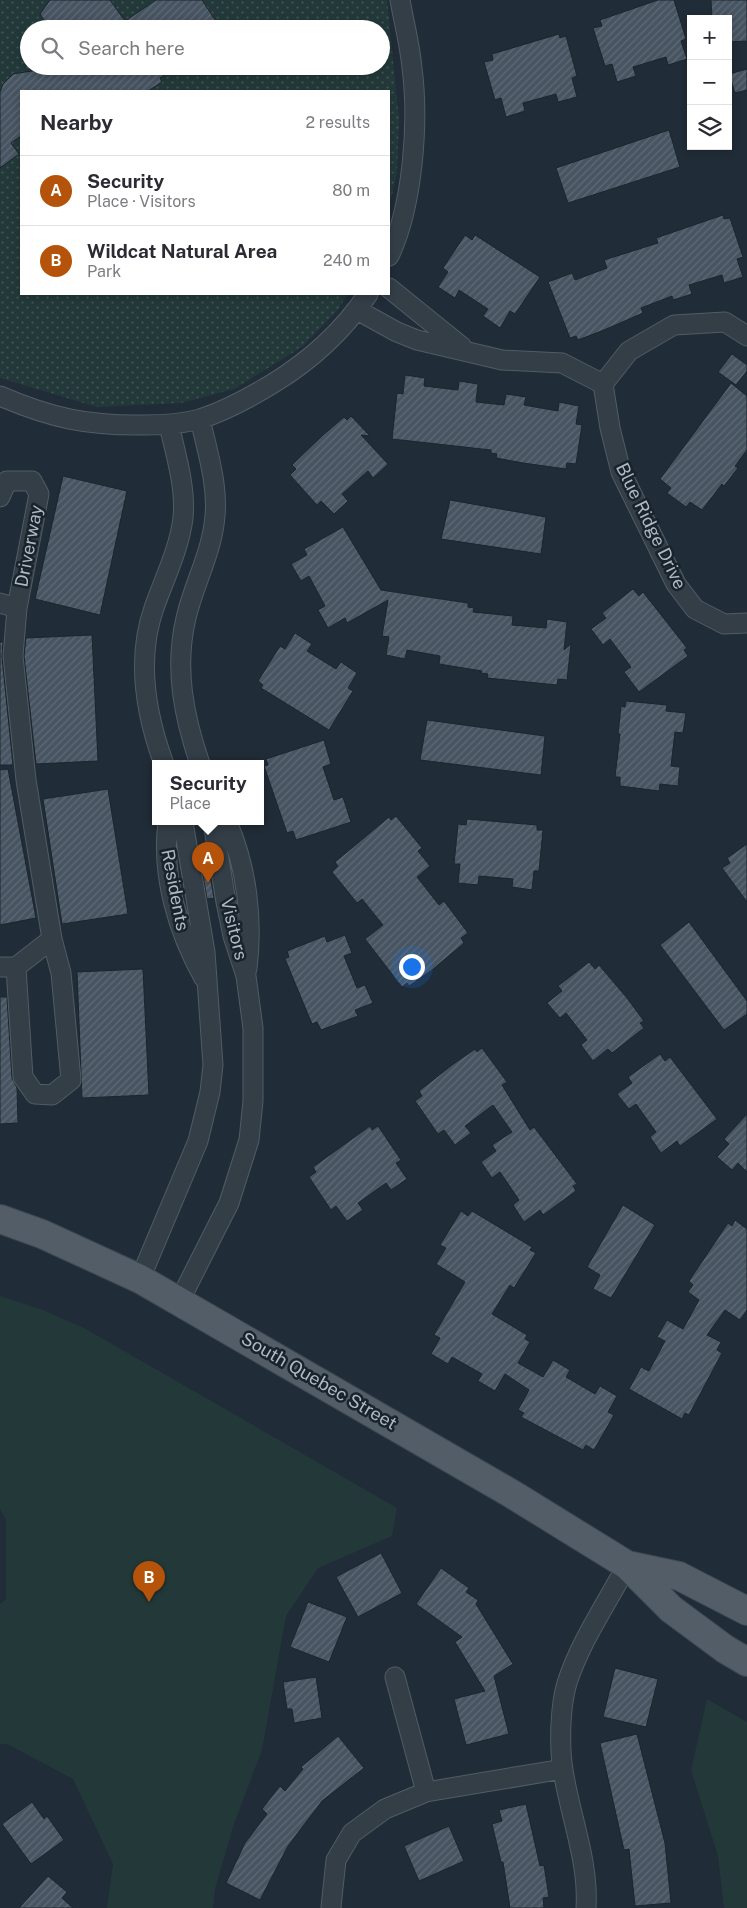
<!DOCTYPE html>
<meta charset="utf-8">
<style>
body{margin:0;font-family:"Public Sans",sans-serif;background:#f2f2f3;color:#2b2b33}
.controls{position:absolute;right:15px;top:15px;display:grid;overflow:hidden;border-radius:0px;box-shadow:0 2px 8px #0003}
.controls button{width:45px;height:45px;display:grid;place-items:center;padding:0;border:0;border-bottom:1px solid #e1e1e2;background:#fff;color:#2b2b33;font:25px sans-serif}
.you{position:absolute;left:411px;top:966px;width:18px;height:18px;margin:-12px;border:4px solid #fff;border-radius:50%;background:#1a73e8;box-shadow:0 0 0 8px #1a73e833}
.badge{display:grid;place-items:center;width:32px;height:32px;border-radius:50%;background:#b45309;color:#fff;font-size:16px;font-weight:700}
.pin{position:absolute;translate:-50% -41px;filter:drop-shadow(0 1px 2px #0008)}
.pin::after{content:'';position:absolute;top:26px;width:18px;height:15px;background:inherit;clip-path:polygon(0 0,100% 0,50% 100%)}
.popup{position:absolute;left:152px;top:760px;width:112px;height:65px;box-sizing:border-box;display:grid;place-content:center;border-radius:0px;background:#fff;filter:drop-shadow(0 1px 4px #0005);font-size:16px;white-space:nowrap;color:#7c7c81}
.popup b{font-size:19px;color:#2b2b33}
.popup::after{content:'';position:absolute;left:50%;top:100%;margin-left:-10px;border:10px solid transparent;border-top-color:#fff}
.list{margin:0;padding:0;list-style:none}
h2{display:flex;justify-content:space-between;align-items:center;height:65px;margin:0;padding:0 20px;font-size:21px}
h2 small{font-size:16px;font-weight:400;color:#7c7c81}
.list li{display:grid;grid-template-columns:32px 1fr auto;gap:15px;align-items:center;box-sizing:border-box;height:70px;padding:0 20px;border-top:1px solid #e1e1e2}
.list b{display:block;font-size:19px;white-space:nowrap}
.list p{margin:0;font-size:16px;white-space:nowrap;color:#7c7c81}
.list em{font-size:16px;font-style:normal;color:#7c7c81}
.icon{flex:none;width:28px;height:28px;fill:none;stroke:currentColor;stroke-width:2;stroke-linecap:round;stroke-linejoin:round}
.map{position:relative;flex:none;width:747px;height:1908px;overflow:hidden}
.search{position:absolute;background:#fff;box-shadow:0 2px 8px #0003;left:20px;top:20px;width:370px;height:55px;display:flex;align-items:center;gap:12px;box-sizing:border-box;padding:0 18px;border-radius:28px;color:#7c7c81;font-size:19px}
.panel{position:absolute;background:#fff;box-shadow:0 2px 8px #0003;left:20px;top:90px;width:370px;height:205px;border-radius:0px}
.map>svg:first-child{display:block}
.green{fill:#233939}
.park{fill:url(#park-dots);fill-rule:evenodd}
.building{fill:url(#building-hatch);stroke:#1b252e}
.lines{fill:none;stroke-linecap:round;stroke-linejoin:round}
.minor-casing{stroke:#515c65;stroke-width:21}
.primary-casing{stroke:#3d4751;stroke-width:30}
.minor{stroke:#343e47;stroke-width:19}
.primary{stroke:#525d67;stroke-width:28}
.labels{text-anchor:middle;stroke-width:5;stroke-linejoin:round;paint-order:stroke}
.street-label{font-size:18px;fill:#aeb9c4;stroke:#19232c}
</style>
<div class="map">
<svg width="747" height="1908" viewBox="0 0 747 1908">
<defs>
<pattern id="park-dots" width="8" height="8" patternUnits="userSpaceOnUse" patternTransform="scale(1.25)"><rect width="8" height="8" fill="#233939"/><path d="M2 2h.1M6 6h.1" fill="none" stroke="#405454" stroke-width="1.8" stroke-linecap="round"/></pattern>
<pattern id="building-hatch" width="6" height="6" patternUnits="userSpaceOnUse" patternTransform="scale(1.25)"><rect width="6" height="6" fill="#475461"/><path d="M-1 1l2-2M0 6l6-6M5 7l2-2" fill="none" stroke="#5f6a76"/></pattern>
</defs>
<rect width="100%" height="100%" fill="#202c37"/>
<path class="green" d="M0 1296 43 1310 86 1329 397 1508 392 1536 318 1568 286 1616 262 1750 234 1824 215 1889 213 1908H107L113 1864 73 1779 7 1744H0V1604L6 1599V1520L0 1509Z
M707 1699 747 1722V1908H724L718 1856 691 1770Z"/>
<path class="park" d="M0 0H387L399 119 397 173 389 208V91H21V294H348L337 311 302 347 234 389 181 403 97 407 0 378ZM29 29H381V66H29Z"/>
<path class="building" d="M50 0H110L125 21 156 0H202L221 29H50L40 14Z
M658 0H674L686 39 681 41 687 59 668 65 666 57 633 67 636 76 617 82 612 64 605 66 593 28 602 26 600 20Z
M711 0H747V41L728 42V19H712Z
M559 34 560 38 566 36 577 76 572 78 577 97 558 102 556 94 523 103 525 111 506 117 501 98 495 100 484 62 493 60 492 54Z
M42 66H177L160 78 162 82 148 91H21V136L11 143 19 154 0 168V92L3 84 13 74 44 69Z
M747 69V90L735 93 729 74Z
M669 130 680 167 568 203 556 168Z
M723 215 724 219 730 218 743 257 737 259 743 277 724 283 722 275 689 285 692 294 673 300 672 296 641 308 643 313 604 330 578 340 576 336 570 338 548 282 572 273 575 280 607 268 604 260 658 243 656 238Z
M465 235 472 240 475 235 540 277 515 314 510 311 500 328 483 316 488 309 459 290 455 298 438 287 448 272 443 268Z
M732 354 747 365V371L736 385 718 372Z
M405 375 425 378 424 386 458 390 459 381 478 384 476 402 504 405 506 394 526 397 524 405 558 411 559 402 579 406 576 424 582 425 576 464 567 463 566 469 523 463 496 458 497 454 491 453V450L392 439 397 393 403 394Z
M731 383 747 396V450L735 466 738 468 724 486 722 484 702 510 690 502 686 507 667 493 671 488 660 479Z
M351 416 370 436 361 435 388 464 373 478 368 471 342 494 348 501 334 514 321 501 317 505 290 475 296 469 292 465 323 435 344 417 347 420Z
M63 476 127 491 100 615 35 599Z
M450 500 546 517 541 554 441 539Z
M343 527 381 590 468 603V607L474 608 473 612 513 616 512 625 546 628 547 619 567 622 564 650 571 644 567 680 558 679 557 685 487 678 488 674 481 673 482 671 439 664 440 656 407 650 405 659 386 655 389 637 382 636 388 600 347 623 345 618 328 628 318 610 325 606 309 576 301 581 291 564 307 555 304 549Z
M633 589 639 596 643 592 687 648 684 650 688 656 639 692 624 672 631 667 610 639 603 645 591 629 606 618 602 613Z
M295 633 312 644 307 651 336 669 341 662 357 673 348 688 353 691 329 730 261 688 263 685 258 681 280 646 285 649Z
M92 635 98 761 36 764 24 656 26 638Z
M0 642H3L2 657 13 765H0Z
M626 701 667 705 666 711 686 713 683 733 675 732 671 766 680 767 678 786 660 784 659 791 620 786V777H615L620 734H618L621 706 625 707Z
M427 720 545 736 541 775 420 760Z
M324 740 331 764 323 767 334 800 343 797 351 822 296 840 293 831 287 833 264 766 268 765 266 759Z
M8 769 36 918 0 925V770Z
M108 789 128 914 62 924 43 799Z
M396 816 422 848 418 851 430 866 417 877 439 905 444 901 468 933 461 938 464 943 432 970 409 986 407 983 402 987 365 939 383 925 362 899 357 903 332 872 338 866 335 862 389 817 391 820Z
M467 819 537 825V830H543L539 871H534L532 890 512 887 513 879 479 876 478 885 458 883 460 864H454L458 824 466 825Z
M747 844V902L722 868 730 863 727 858Z
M209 869 214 898 207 899 202 870Z
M689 922 747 1001V1014L724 1030 660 945Z
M345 935 352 953 344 956 357 988 365 985 373 1003 355 1010 358 1016 321 1030 317 1022 312 1024 285 959 289 957 287 951 325 936 327 942Z
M589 962 595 969 599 965 627 998 644 1021 640 1023 644 1028 612 1053 608 1049 593 1061 581 1045 587 1040 566 1013 560 1018 547 1003 562 991 558 986Z
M143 969 149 1095 82 1098 77 972Z
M0 997H7L12 1078 17 1088 18 1123 0 1124Z
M482 1048 507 1082 502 1085 530 1130 534 1127 577 1184 573 1186 576 1191 543 1215 540 1210 524 1222 513 1205 519 1200 500 1172 492 1178 481 1162 496 1151 492 1145 512 1132 493 1105 465 1126 471 1133 455 1145 444 1130 438 1134 415 1101 422 1096 419 1091 452 1065 475 1049 477 1052Z
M660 1054 665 1061 670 1057 717 1119 680 1146 677 1141 661 1153 650 1137 656 1132 636 1104 629 1109 617 1094 632 1083 628 1077Z
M747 1114V1172L738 1163 732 1170 717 1157 729 1144 724 1139Z
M370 1126 372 1130 378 1126 401 1160 396 1163 407 1179 391 1190 386 1183 358 1203 363 1210 347 1221 336 1206 331 1210 309 1177 316 1172 313 1167Z
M623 1205 655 1225 611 1298 593 1289 600 1275 587 1267Z
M461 1211 468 1216 472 1211 532 1247 530 1250 536 1253 514 1288 510 1285 492 1314 527 1335 525 1339 530 1342 518 1363 543 1377 553 1360 570 1370 566 1377 595 1394 600 1386 617 1396 608 1412 614 1415 594 1450 586 1445 583 1450 521 1417 524 1413 518 1410 529 1390 505 1374 495 1391 478 1381 482 1374 452 1357 448 1364 431 1354 440 1338 434 1335 465 1282 436 1264 446 1248 440 1245Z
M735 1220 747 1229V1310L740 1320 725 1310 707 1335 721 1342 717 1350 722 1353 689 1415 685 1413 682 1419 629 1389 641 1367 649 1371 665 1341 657 1337 667 1320 683 1329 699 1300 688 1292 693 1285 689 1281 728 1223 732 1226Z
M381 1553 402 1593 358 1617 336 1577Z
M441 1568 469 1588 466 1592 478 1600 476 1604 513 1664 494 1676 509 1734 466 1745 454 1699 485 1691 455 1642 462 1637 416 1604Z
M308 1602 347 1617 329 1662 290 1647Z
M615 1668 658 1679 646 1727 603 1717Z
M316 1677 322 1718 294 1723 292 1709H287L283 1682Z
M637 1734 665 1843 671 1903 635 1906 629 1849 624 1850 600 1743Z
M338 1736 364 1768 322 1801 288 1846 260 1900 226 1883 245 1843 267 1814 262 1809 280 1786 285 1791 303 1769 301 1767Z
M32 1802 44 1819 47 1816 64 1840 31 1864 2 1824Z
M526 1804 540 1866 544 1865 549 1897 543 1898 544 1908H510L503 1862H501L492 1824 502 1821 499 1810Z
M449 1826 464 1861 419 1881 404 1846Z
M48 1876 67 1892 62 1898 73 1908H19Z"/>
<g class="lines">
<g class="minor-casing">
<path id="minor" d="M389 256C413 206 419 122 412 68 410 45 404 23 400 0
M389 288 462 347
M357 310 397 332 417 340 502 360 562 363 603 384
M747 336 725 322 674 325 629 351 603 384 610 428 621 472 676 584 695 609 724 624 747 623
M0 396C51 418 88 426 144 425 163 425 182 424 200 419 225 411 249 398 272 384 310 361 343 331 368 294
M200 419C207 450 218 484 215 516 212 553 194 583 186 618 174 669 184 717 200 764
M0 497 7 481H32L39 494 17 608 0 603
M164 764C146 715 136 659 154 608 164 579 179 550 183 518 186 488 176 455 169 425
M168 822C161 875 178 932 204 978
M227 822C247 867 253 920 247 969
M0 967H16L52 939
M16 967 23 1077 35 1094 52 1095 71 1080 61 973 52 939 26 780 13 656 17 608
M140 1279 198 1141 210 1092 213 1065 205 952 183 822
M180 1300 229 1203 249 1140 253 1101V1028L246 976 233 936 226 902 213 822
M395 1677 426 1792
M331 1907 336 1860 352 1833 385 1809 426 1792 563 1769
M586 1908C589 1861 570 1816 563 1770 559 1746 560 1706 567 1683 580 1642 607 1603 627 1565"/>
</g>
<g class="primary-casing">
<path id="primary" d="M0 1219 42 1234 140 1279 512 1494 627 1565 671 1609 725 1649 747 1662
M627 1565 679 1576 747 1611"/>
</g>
<use href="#minor" class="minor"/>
<use href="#primary" class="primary"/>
</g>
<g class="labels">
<g class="street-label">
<text transform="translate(651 526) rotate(64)" y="6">Blue Ridge Drive</text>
<text transform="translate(29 546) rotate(-79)" y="6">Driverway</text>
<text transform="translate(175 890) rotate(79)" y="6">Residents</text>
<text transform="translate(234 929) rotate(76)" y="6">Visitors</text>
<text transform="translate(319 1381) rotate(30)" y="6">South Quebec Street</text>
</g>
</g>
</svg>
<div class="controls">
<button>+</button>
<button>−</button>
<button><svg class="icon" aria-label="layers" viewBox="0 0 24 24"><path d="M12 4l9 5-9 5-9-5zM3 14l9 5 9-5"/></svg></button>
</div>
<div class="you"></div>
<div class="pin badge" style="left:208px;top:883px">A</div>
<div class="popup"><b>Security</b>Place</div>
<div class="pin badge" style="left:149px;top:1602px">B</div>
<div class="search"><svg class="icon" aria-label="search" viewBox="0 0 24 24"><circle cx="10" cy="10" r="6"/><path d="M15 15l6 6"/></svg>Search here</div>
<section class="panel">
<h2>Nearby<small>2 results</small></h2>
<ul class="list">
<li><span class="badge">A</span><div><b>Security</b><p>Place · Visitors</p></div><em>80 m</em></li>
<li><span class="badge">B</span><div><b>Wildcat Natural Area</b><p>Park</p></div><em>240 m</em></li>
</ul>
</section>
</div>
